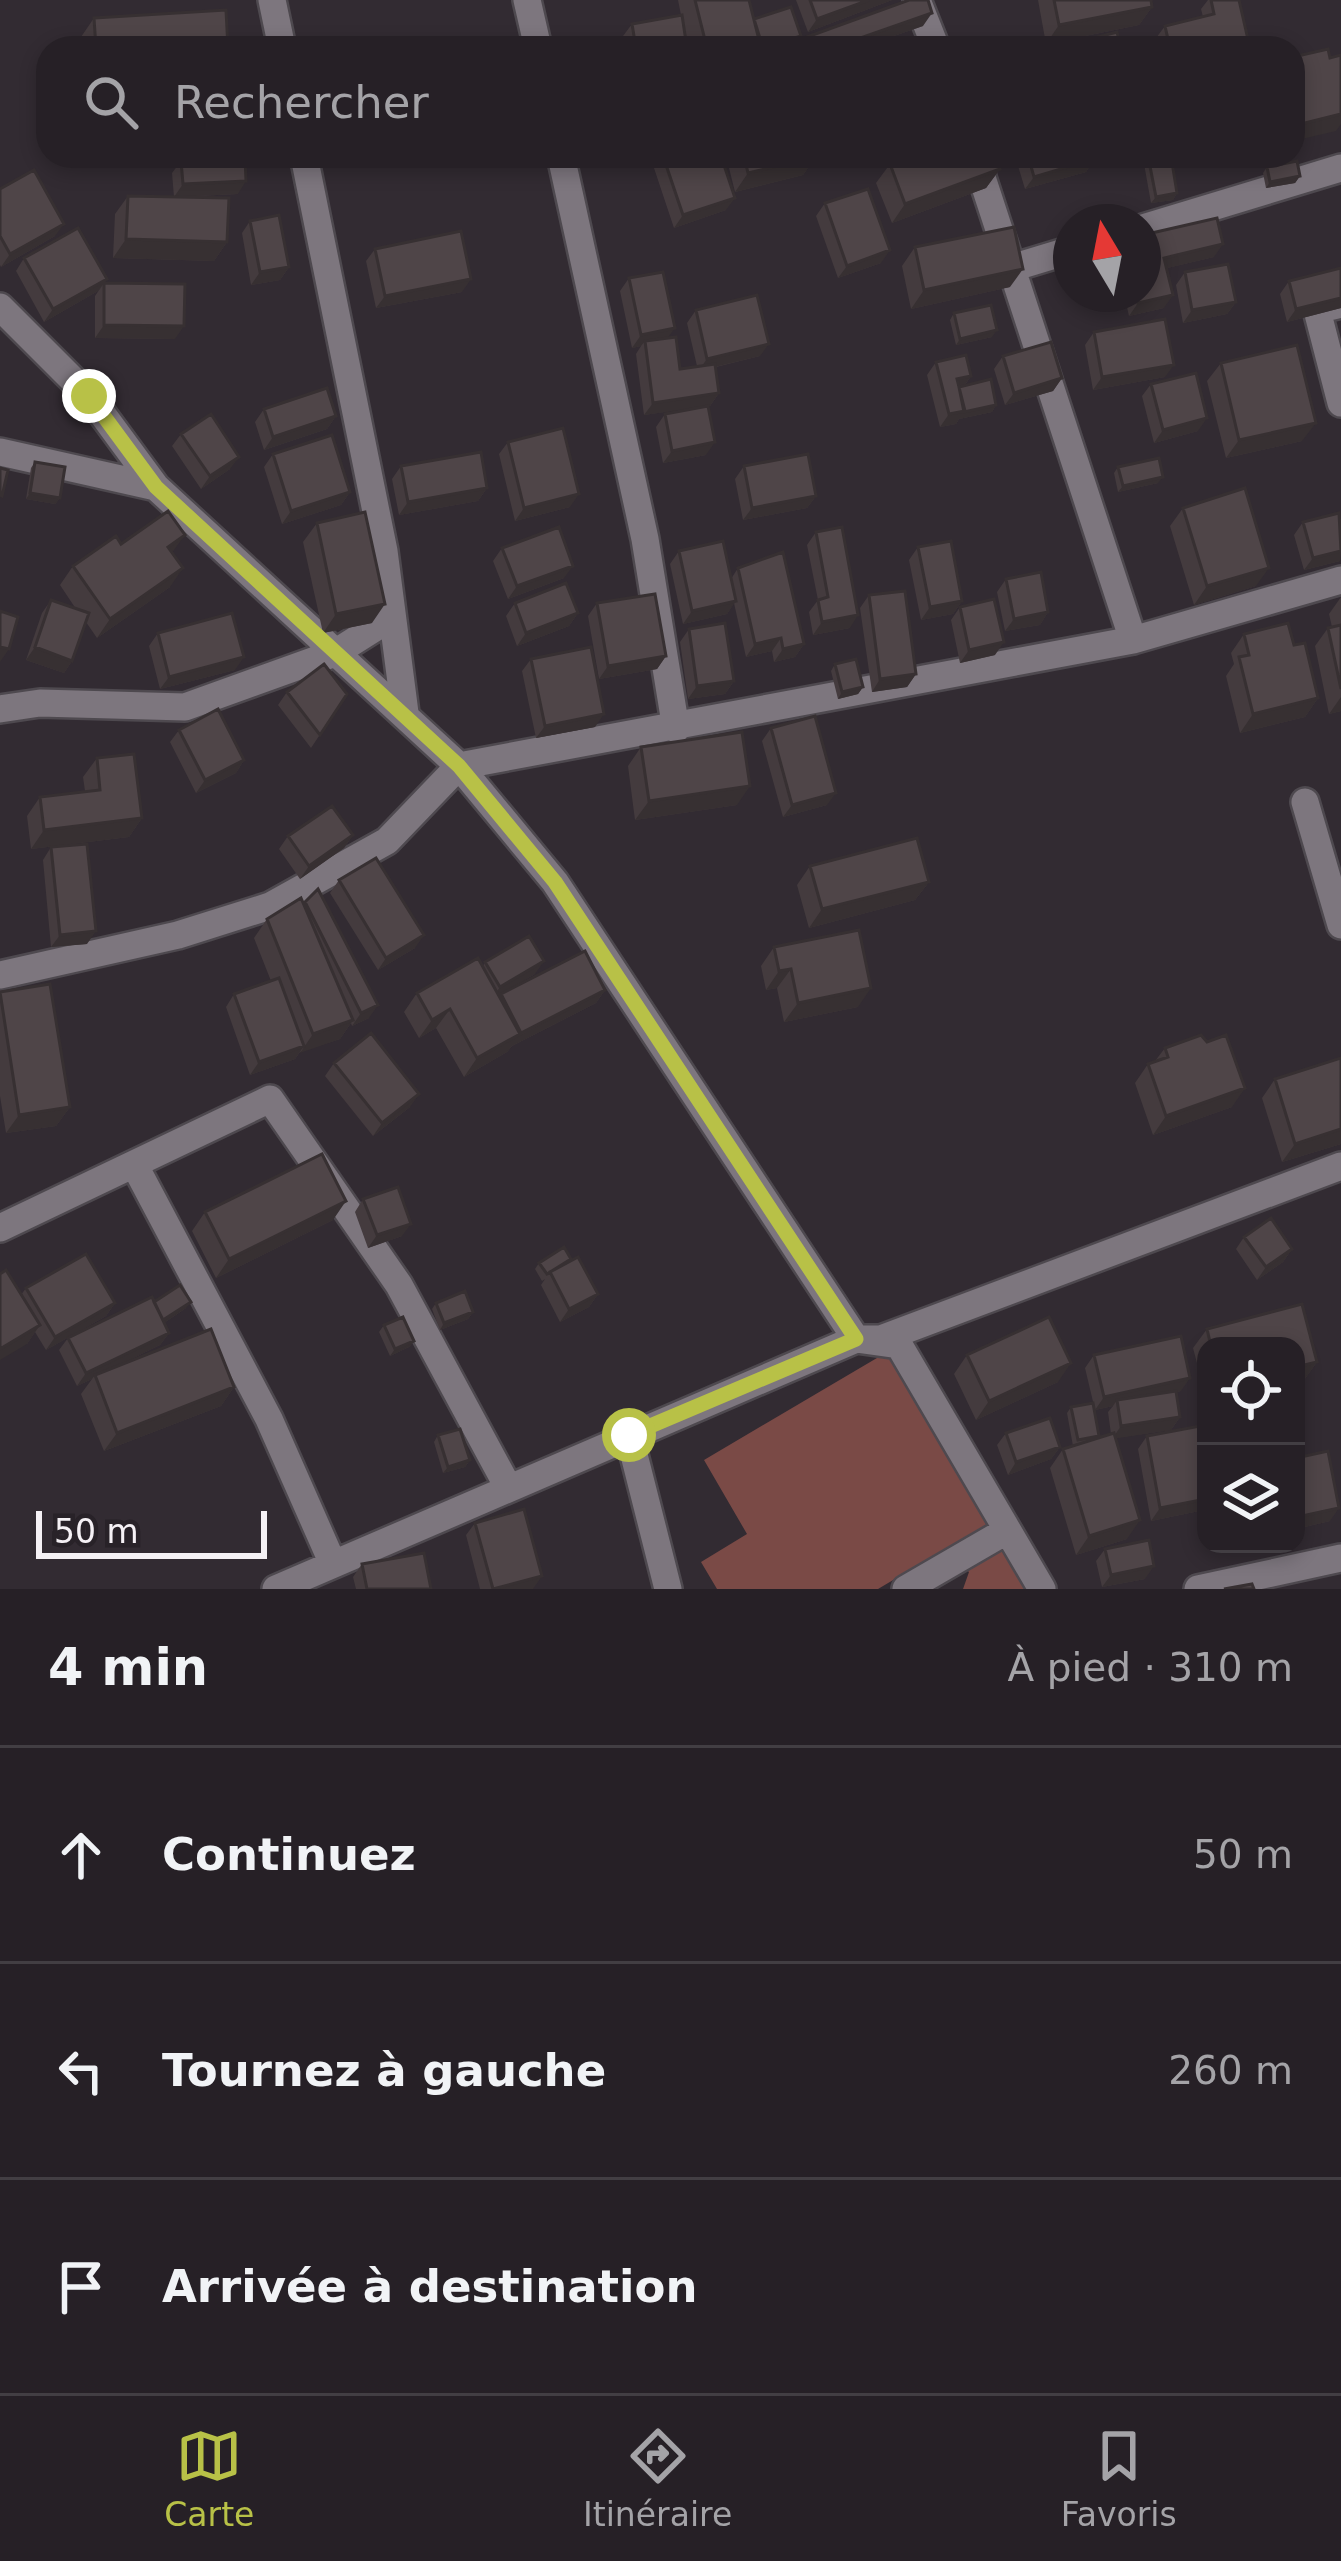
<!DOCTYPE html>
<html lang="fr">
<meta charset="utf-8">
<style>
body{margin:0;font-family:"DejaVu Sans",sans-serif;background:#2e282e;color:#f1f3f6}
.controls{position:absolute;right:36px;bottom:36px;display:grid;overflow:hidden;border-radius:24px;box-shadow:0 6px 18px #0003}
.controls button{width:108px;height:108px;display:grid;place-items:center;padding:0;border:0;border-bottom:3px solid #423e43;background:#262026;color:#f1f3f6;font:60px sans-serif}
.compass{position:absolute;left:1053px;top:204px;width:108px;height:108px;border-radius:50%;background:#262026;box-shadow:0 6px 18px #0003;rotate:350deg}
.scale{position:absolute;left:36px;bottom:30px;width:231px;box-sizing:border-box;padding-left:12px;border:6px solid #f5f1f5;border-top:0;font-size:33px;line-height:42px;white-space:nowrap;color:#f5f1f5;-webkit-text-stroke:9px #282228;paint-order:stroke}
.stop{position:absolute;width:36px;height:36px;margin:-27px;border:9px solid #b8c147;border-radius:50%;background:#fff}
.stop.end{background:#b8c147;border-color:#fff;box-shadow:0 3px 12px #0008}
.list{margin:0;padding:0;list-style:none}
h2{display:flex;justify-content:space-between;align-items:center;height:156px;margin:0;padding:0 48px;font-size:51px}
h2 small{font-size:39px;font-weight:400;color:#a4a3a7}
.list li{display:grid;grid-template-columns:78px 1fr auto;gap:36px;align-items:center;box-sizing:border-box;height:216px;padding:0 48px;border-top:3px solid #423e43}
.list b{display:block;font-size:45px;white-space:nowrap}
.list em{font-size:39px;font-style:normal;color:#a4a3a7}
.icon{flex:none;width:66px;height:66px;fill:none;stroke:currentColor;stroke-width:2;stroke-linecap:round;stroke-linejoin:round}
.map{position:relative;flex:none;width:1341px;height:1589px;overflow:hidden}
.search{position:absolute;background:#262026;box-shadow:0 6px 18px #0003;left:36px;right:36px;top:36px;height:132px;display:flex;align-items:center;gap:30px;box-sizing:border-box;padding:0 42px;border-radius:36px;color:#a4a3a7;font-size:45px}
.sheet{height:804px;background:#262026}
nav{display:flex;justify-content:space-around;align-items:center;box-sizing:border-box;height:168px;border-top:3px solid #423e43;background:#262026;font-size:33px;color:#a4a3a7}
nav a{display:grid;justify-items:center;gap:6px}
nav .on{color:#b8c147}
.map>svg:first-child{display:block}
.forest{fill:#7a4a46}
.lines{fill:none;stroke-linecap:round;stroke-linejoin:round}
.street-casing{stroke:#4e494f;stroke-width:32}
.street{stroke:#7d767e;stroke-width:27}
.wall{fill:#443b3e}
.shaded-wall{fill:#373032}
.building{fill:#4f4548;stroke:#373032;stroke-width:3}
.route{stroke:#b8c147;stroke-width:15}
</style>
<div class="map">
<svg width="1341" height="1589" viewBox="0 0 1341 1589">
<rect width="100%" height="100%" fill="#322b32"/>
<path class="forest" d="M899 1345 1043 1589H963L969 1572 942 1551 878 1589H717L701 1562 747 1534 704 1460Z"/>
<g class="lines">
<g class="street-casing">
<path id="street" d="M272 0 282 48
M527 0 538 48
M917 0 936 48
M304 156 384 551 405 713
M561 156 645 539 676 729
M975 156 1133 640
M1143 228 1341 168
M1015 267 1071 250
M1341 304 1317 310 1341 403
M0 307 89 396 156 487 459 766 555 882 856 1339 899 1345 1042 1589
M0 452 156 487
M0 709 40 703 185 707 335 653 392 617
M1305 802 1341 925
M0 975 178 935 270 906 387 841 459 766 1133 640 1341 580
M134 1164 269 1419 333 1564
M0 1228 270 1099 399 1285 508 1487
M629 1435 668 1589
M276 1589 856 1339H881L1341 1166
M906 1589 1006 1531
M1198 1589 1341 1558"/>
</g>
<use href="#street" class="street"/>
</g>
<path class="wall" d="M678 0H749L754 19 801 36 793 48H689L683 22 687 48H625L623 36 632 24 681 15Z
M796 0H892L808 32Z
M1038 0H1151L1152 7 1139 25 1046 44Z
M1208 0H1239L1249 44 1246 48H1158L1156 38 1165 26 1203 17 1201 9Z
M94 18 228 48H81V37Z
M923 26 859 48H800L807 37Z
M650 156H721L726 210 674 228Z
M726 156H816L803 175 735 192Z
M1015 156H1118L1094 163 1093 161 1086 172 1025 189Z
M1145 156H1171L1177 193 1173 200 1151 203 1143 158Z
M181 161 238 194 177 197 227 242 214 261 113 258 115 214 128 196 174 197 172 173Z
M890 164 1000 169 986 188 892 223 876 183Z
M1267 167 1300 176 1295 183 1266 188 1263 173Z
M0 189 55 236 1 267 0 265Z
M825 203 881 263 838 278 816 216Z
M250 221 289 267 280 280 251 285 242 233Z
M1143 235 1214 257 1167 268 1164 308 1129 316 1124 294H1143Z
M915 247 1010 287 911 309 902 266Z
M375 249 462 292 376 308 366 261Z
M24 258 107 279 98 291 44 322 16 271Z
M1341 268V308L1287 322 1280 294 1289 281Z
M1185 272 1236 302 1227 314 1183 323 1176 285Z
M629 278 667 338 680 369 697 366 687 323 696 310 760 356 716 367 719 393 710 406H708L706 455 663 463 656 427 665 414 704 406 644 415 636 354 641 346 632 348 620 291Z
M104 283 175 339 95 338V296Z
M954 313 992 337 956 345 950 320Z
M1094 332 1165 377 1093 390 1085 345Z
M1003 356 1062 378 1053 391 1005 405 994 369Z
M936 362 971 376 965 385 996 405 992 412 959 419 956 424 940 427 927 375Z
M1221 363 1302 441 1226 458 1207 381Z
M1151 384 1198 431 1154 443 1142 396Z
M264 409 336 416 327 429 264 450 255 422Z
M181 434 230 469 201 489 172 446Z
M508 442 570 507 515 521 499 454Z
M273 454 350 492 341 505 282 524 264 467Z
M35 462 60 498 55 504 26 499 31 468Z
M401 466 487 488 478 501 399 515 392 479Z
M744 466 816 496 807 508 743 520 735 479Z
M1118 467 1158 483 1118 492 1114 473Z
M1183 508 1256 586 1194 605 1170 526Z
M1341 519 1340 561 1304 570 1294 535 1303 522Z
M317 523 372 623 323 633 303 542Z
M816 532 850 628 813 635 809 612 818 600 807 545Z
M121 544 172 553 170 587 97 638 86 622 72 661 64 673 26 660 42 613 51 600 76 609 60 585 73 566Z
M918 547 962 601 953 614 921 620 909 560Z
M502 548 564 578 508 599 493 561Z
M679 551 731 579 738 568 804 644 795 657 774 662 772 651 746 657 734 603 727 614 683 624 670 564Z
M1006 579 1048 612 1040 625 1005 631 997 592Z
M869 595 916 674 907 687 872 692 860 608Z
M1341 597V711L1329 714 1315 646 1328 628 1332 627 1329 614Z
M515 603 578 613 569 626 517 646 506 616Z
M597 603 666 656 657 669 599 679 588 616Z
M960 607 995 655 960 663 951 620Z
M689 629 734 681 725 694 688 699 680 642Z
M158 633 235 670 160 689 149 646Z
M1244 634 1318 698 1305 717 1240 733 1226 676 1234 664 1231 653Z
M531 659 595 727 536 738 522 671Z
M835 664 863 687 858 694 838 699 831 671Z
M287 692 347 694 311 748 278 705Z
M771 728 827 805 783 817 762 741Z
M179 730 244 760 236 773 196 793 170 742Z
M641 747 737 805 635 820 628 766Z
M97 758 142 818 129 837 31 849 27 816 40 797 85 791 83 777Z
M353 835 344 848 300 879 279 849 288 836Z
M51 847 87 944 51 947 43 860Z
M810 866 929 882 915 900 809 928 797 885Z
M339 880 415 948 378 970 330 893Z
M318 889 369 1018 352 1026 351 1023 340 1039 300 1052 295 1059 250 1075 226 1007 234 994 271 981 254 938 267 919 303 904Z
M774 947 858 1007 784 1022 777 988 766 990 761 966Z
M485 962 535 974 506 991 605 990 596 1003 512 1046 507 1052 464 1077 436 1028 419 1038 404 1012 417 993 483 966Z
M0 992 70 1107 56 1126 6 1133 0 1096Z
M1165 1048 1232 1107 1153 1135 1135 1083 1148 1064 1155 1061Z
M334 1063 410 1107 373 1136 325 1076Z
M1275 1079 1341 1144 1282 1162 1262 1098Z
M363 1199 402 1236 368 1248 355 1212Z
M205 1212 333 1220 216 1278 192 1231Z
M1244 1237 1292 1249 1283 1262 1257 1280 1236 1249Z
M539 1263 598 1294 589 1307 560 1322 541 1285 545 1279 542 1281 535 1269Z
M26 1288 115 1303 106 1316 46 1350 35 1332 27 1344 21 1295Z
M154 1302 186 1308 164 1323 169 1333 160 1345 117 1366 234 1387 221 1406 104 1451 81 1394 92 1379 77 1386 59 1350 68 1338Z
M436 1303 473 1312 468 1319 440 1330 432 1309Z
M1302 1304 1317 1362 1304 1380 1296 1383V1346H1206V1397L1193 1348 1207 1329Z
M384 1325 414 1341 409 1347 390 1356 379 1332Z
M967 1355 1058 1382 976 1420 954 1374Z
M1094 1355 1181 1391 1176 1392 1180 1417 1171 1430 1115 1438 1127 1539 1076 1555 1050 1468 1063 1449 1073 1446 1067 1413 1071 1407 1097 1439 1111 1434 1108 1412 1113 1406 1095 1410 1085 1368Z
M1006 1433 1060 1447 1051 1459 1008 1475 997 1445Z
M438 1435 470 1460 465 1467 443 1473 434 1442Z
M1147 1436 1206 1461V1507L1204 1510 1151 1521 1138 1449Z
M1296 1458 1330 1521 1296 1529Z
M475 1523 533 1589H480L466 1535Z
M1105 1549 1145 1579 1102 1587 1096 1561Z
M362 1564 431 1589H356L353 1577Z"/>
<path class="shaded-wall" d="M869 0H892L808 32 817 19Z
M1152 7 1139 25 1046 44 1059 25Z
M932 13 923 26 859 48H832Z
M801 36 793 48H764Z
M759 40 753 48H726Z
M1341 109V124L1336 131 1293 141V126Z
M149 156H227L144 164Z
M1099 156H1118L1094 163Z
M816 157 803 175 735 192 748 173Z
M1095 159 1086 172 1025 189 1034 177Z
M1000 169 986 188 892 223 905 204Z
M1300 176 1295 183 1266 188 1270 182Z
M246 181 238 194 174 197 183 184Z
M1177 193 1173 200 1151 203 1156 197Z
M735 198 726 210 674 228 683 215Z
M64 224 55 236 1 267 10 254Z
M126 239 227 242 214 261 113 258Z
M1223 244 1214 257 1155 271 1164 258Z
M890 250 881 263 838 278 847 266Z
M289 267 280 280 251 285 260 272Z
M1023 269 1010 287 911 309 924 290Z
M107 279 98 291 44 322 53 309Z
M471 279 462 292 376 308 385 296Z
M1173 295 1164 308 1129 316 1138 303Z
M1341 298V308L1287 322 1296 309Z
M1236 302 1227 314 1183 323 1192 310Z
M104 325 184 326 175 339 95 338Z
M675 328 666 340 645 341 641 346 632 348 641 335Z
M997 330 992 337 956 345 960 339Z
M769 344 760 356 698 371 707 359Z
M1174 365 1165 377 1093 390 1102 377Z
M971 376 962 389 957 390V379Z
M1062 378 1053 391 1005 405 1014 393Z
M719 393 710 406 644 415 653 403Z
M996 405 992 412 959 419 956 424 940 427 949 414Z
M336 416 327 429 264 450 273 437Z
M1207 418 1198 431 1154 443 1163 430Z
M1316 423 1302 441 1226 458 1239 440Z
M715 442 706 455 663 463 672 451Z
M239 457 230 469 201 489 210 476Z
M1163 477 1158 483 1118 492 1123 486Z
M487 488 478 501 399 515 408 502Z
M350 492 341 505 282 524 291 511Z
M30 493 60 498 55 504 26 499Z
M579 494 570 507 515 521 524 508Z
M816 496 807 508 743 520 752 508Z
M185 535 171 554 168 547Z
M1341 551 1340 561 1304 570 1313 558Z
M573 566 564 578 508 599 517 586Z
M183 568 170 587 97 638 110 619Z
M1269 568 1256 586 1194 605 1207 586Z
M736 601 727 614 683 624 692 611Z
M962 601 953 614 921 620 930 607Z
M385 604 372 623 323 633 336 614Z
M1048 612 1040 625 1005 631 1014 619Z
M578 613 569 626 517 646 526 633Z
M858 615 850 628 813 635 822 622Z
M781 638 772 651 746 657 755 644Z
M1004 642 995 655 960 663 969 650Z
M804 644 795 657 774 662 783 649Z
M0 647 9 649 0 662Z
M35 647 72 661 64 673 26 660Z
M666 656 657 669 599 679 608 666Z
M244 657 235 670 160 689 169 677Z
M916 674 907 687 872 692 880 679Z
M734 681 725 694 688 699 697 686Z
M863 687 858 694 838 699 842 692Z
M1341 697V711L1329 714Z
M1318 698 1305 717 1240 733 1253 714Z
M604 714 595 727 536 738 545 726Z
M244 760 236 773 196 793 205 780Z
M750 786 737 805 635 820 649 801Z
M836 793 827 805 783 817 792 805Z
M142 818 129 837 31 849 44 830Z
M353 835 344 848 300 879 309 866Z
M929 882 915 900 809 928 822 909Z
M96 931 87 944 51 947 60 935Z
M424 935 415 948 378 970 386 958Z
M544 961 535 974 491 1000 500 987Z
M791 969 777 988 766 990 779 971Z
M871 988 858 1007 784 1022 798 1003Z
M605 990 596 1003 512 1046 507 1052 464 1077 477 1058Z
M378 1005 369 1018 352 1026 361 1013Z
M450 1009 436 1028 419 1038 432 1020Z
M353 1020 340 1039 300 1053 313 1034Z
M304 1046 295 1059 250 1075 259 1062Z
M1245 1088 1232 1107 1153 1135 1166 1116Z
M419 1094 410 1107 373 1136 382 1123Z
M70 1107 56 1126 6 1133 19 1115Z
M1341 1129V1144L1282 1162 1295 1144Z
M346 1201 333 1220 216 1278 229 1259Z
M411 1224 402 1236 368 1248 377 1235Z
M1292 1249 1283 1262 1257 1280 1266 1267Z
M598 1294 589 1307 560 1322 569 1309Z
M191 1302 186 1308 157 1328 162 1321Z
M115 1303 106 1316 46 1350 55 1337Z
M473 1312 468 1319 440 1330 444 1323Z
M40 1325 27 1344 0 1360V1349Z
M169 1333 160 1345 95 1377V1375L92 1379 77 1386 86 1373Z
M414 1341 409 1347 390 1356 395 1349Z
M1317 1362 1304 1380 1296 1383V1367Z
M1071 1363 1058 1382 976 1420 989 1401Z
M1190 1378 1181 1391 1118 1405 1117 1400 1113 1406 1095 1410 1104 1397Z
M234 1387 221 1406 104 1451 117 1433Z
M1180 1417 1171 1430 1112 1439 1121 1426Z
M1060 1447 1051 1459 1008 1475 1016 1462Z
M470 1460 465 1467 443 1473 448 1467Z
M1206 1499V1507L1204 1510 1151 1521 1160 1508Z
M1339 1508 1330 1521 1296 1529 1302 1516Z
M1140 1520 1127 1539 1076 1555 1089 1536Z
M1154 1566 1145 1579 1102 1587 1111 1575Z
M542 1576 533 1589H495Z"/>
<path class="building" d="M695 0H749L759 40 726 48H707Z
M810 0H869L817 19Z
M909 0H928L932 13 832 48H811L807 37Z
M1054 0H1151L1152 7 1059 25Z
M1211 0H1239L1249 44 1232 48H1170L1165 26 1214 14Z
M791 7 801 36 763 48 754 19Z
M226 10 228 48H96L94 18Z
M682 15 687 48H636L632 24Z
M1117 32 1121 48H1056Z
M1328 49 1330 58 1341 55V114L1293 126V57Z
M663 156H721L735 198 683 215Z
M744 156H816V157L748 173Z
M912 156H995L1000 169 905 204 890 164Z
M1028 156H1094L1095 159 1034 177Z
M1148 156H1171L1177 193 1156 197Z
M245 157 246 181 183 184 181 161Z
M1297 161 1300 176 1270 182 1267 167Z
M34 170 64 224 10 254 0 236V189Z
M868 189 890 250 847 266 825 203Z
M128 196 229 198 227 242 126 239Z
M279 215 289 267 260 272 250 221Z
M1217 218 1223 244 1164 258 1173 295 1138 303 1136 294H1143V235Z
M1014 227 1023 269 924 290 915 247Z
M78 228 107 279 53 309 24 258Z
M461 231 471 279 385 296 375 249Z
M1228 264 1236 302 1192 310 1185 272Z
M1341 268V298L1296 309 1289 281Z
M663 272 675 328 641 335 629 278Z
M104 283 185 284 184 326 104 325Z
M757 295 769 344 707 359 696 310Z
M991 305 997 330 960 339 954 313Z
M1165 319 1174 365 1102 377 1094 332Z
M676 337 680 369 715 364 719 393 653 403 645 341Z
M1051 342 1062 378 1014 393 1003 356Z
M1297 345 1316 423 1239 440 1221 363Z
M966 355 971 376 957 379 965 411 949 414 936 362Z
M1196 373 1207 418 1163 430 1151 384Z
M991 379 996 405 964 412 959 387Z
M327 388 336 416 273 437 264 409Z
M708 406 715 442 672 451 665 414Z
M211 414 239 457 210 476 181 434Z
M563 428 579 494 524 508 508 442Z
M332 435 350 492 291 511 273 454Z
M481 452 487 488 408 502 401 466Z
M808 454 816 496 752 508 744 466Z
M1159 458 1163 477 1123 486 1118 467Z
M35 462 65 467 60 498 30 493Z
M0 468 8 470 2 496 0 495Z
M1245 488 1269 568 1207 586 1183 508Z
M168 511 185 535 168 547 183 568 110 619 73 566 116 536 121 544Z
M365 512 385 604 336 614 317 523Z
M1339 513 1341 551 1313 558 1303 522Z
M559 527 573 566 517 586 502 548Z
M842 527 858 615 822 622 818 600 828 597 816 532Z
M723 541 736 601 692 611 679 551Z
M951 541 962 601 930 607 918 547Z
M783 552 804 644 783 649 781 638 755 644 738 568Z
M1041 572 1048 612 1014 619 1006 579Z
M566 583 578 613 526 633 515 603Z
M905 591 916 674 880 679 869 595Z
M655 594 666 656 608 666 597 603Z
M994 599 1004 642 969 650 960 607Z
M51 600 89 613 72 661 35 647Z
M0 611 18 617 9 649 0 647Z
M232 613 244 657 169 677 158 633Z
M725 623 734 681 697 686 689 629Z
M1288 623 1294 645 1305 643 1318 698 1253 714 1239 657 1249 655 1244 634Z
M1341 625V689L1328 628Z
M591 647 604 714 545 726 531 659Z
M856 659 863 687 842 692 835 664Z
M324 664 347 694 320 735 287 692Z
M218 709 244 760 205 780 179 730Z
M815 716 836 793 792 805 771 728Z
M742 732 750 786 649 801 641 747Z
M134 754 142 818 44 830 40 797 100 790 97 758Z
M332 806 353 835 309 866 288 836Z
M917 838 929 882 822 909 810 866Z
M87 844 96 931 60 935 51 847Z
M376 858 424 935 386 958 339 880Z
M318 889 378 1005 361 1013 305 902Z
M301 898 353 1020 313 1034 267 919Z
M859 930 871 988 798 1003 791 969 779 971 774 947Z
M529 936 544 961 500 987 485 962Z
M585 951 605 990 521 1033 501 994Z
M478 958 520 1034 477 1058 450 1009 432 1020 417 993Z
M279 978 304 1046 259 1062 234 994Z
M50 984 70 1107 19 1115 0 992Z
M371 1033 419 1094 382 1123 334 1063Z
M1201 1035 1207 1042 1226 1035 1245 1088 1166 1116 1148 1064 1168 1057 1165 1048Z
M1341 1058V1129L1295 1144 1275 1079Z
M322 1154 346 1201 229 1259 205 1212Z
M398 1187 411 1224 377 1235 363 1199Z
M1271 1218 1292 1249 1266 1267 1244 1237Z
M564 1247 571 1259 547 1274 539 1263Z
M86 1254 115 1303 55 1337 26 1288Z
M578 1257 598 1294 569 1309 550 1272Z
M6 1270 40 1325 0 1349V1274Z
M180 1285 191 1302 163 1320 154 1302Z
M465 1291 473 1312 444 1323 436 1303Z
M152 1297 169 1333 86 1373 68 1338Z
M1302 1304 1317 1362 1296 1367V1346H1211L1207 1329Z
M403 1317 414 1341 395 1349 384 1325Z
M1049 1317 1071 1363 989 1401 967 1355Z
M211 1329 234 1387 117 1433 95 1375Z
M1181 1336 1190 1378 1104 1397 1094 1355Z
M1176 1391 1180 1417 1121 1426 1117 1400Z
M1093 1403 1099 1436 1078 1440 1071 1407Z
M1050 1418 1060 1447 1016 1462 1006 1433Z
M1200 1426 1206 1461V1499L1160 1508 1147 1436Z
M460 1429 470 1460 448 1467 438 1435Z
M1114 1433 1140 1520 1089 1536 1063 1449Z
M1328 1451 1339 1508 1302 1516 1296 1486V1458Z
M524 1509 542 1576 493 1589 475 1523Z
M1149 1540 1154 1566 1111 1575 1105 1549Z
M424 1553 431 1589H367L362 1564Z
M1252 1584 1254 1589H1224Z"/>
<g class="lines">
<path class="route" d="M89 396 156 487 459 766 555 882 856 1339 629 1435"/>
</g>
</svg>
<div class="controls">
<button><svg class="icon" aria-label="locate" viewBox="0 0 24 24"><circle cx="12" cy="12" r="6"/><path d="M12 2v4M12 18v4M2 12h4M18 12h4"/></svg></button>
<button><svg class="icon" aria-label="layers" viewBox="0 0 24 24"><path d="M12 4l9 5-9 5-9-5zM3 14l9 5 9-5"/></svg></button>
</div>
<svg class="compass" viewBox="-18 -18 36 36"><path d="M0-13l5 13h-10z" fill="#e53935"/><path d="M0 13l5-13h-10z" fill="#a4a3a7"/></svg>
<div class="scale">50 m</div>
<div class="stop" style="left:629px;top:1435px"></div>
<div class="stop end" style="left:89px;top:396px"></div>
<div class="search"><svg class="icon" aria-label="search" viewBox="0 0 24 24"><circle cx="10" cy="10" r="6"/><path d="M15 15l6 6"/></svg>Rechercher</div>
</div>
<section class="sheet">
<h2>4 min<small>À pied · 310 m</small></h2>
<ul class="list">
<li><svg class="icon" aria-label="ahead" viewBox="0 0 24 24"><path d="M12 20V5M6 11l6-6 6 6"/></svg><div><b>Continuez</b></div><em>50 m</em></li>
<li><svg class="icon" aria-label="left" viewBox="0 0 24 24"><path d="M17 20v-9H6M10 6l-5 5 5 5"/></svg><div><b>Tournez à gauche</b></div><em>260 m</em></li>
<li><svg class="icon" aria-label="arrive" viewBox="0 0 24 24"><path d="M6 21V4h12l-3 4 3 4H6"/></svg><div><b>Arrivée à destination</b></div></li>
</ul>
</section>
<nav>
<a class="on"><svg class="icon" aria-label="map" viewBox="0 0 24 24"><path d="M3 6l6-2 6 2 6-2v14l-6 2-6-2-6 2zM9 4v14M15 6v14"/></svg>Carte</a>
<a><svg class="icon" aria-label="directions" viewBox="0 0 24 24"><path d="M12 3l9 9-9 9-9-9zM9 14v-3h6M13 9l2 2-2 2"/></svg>Itinéraire</a>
<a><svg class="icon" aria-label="saved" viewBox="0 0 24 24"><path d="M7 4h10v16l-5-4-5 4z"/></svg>Favoris</a>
</nav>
